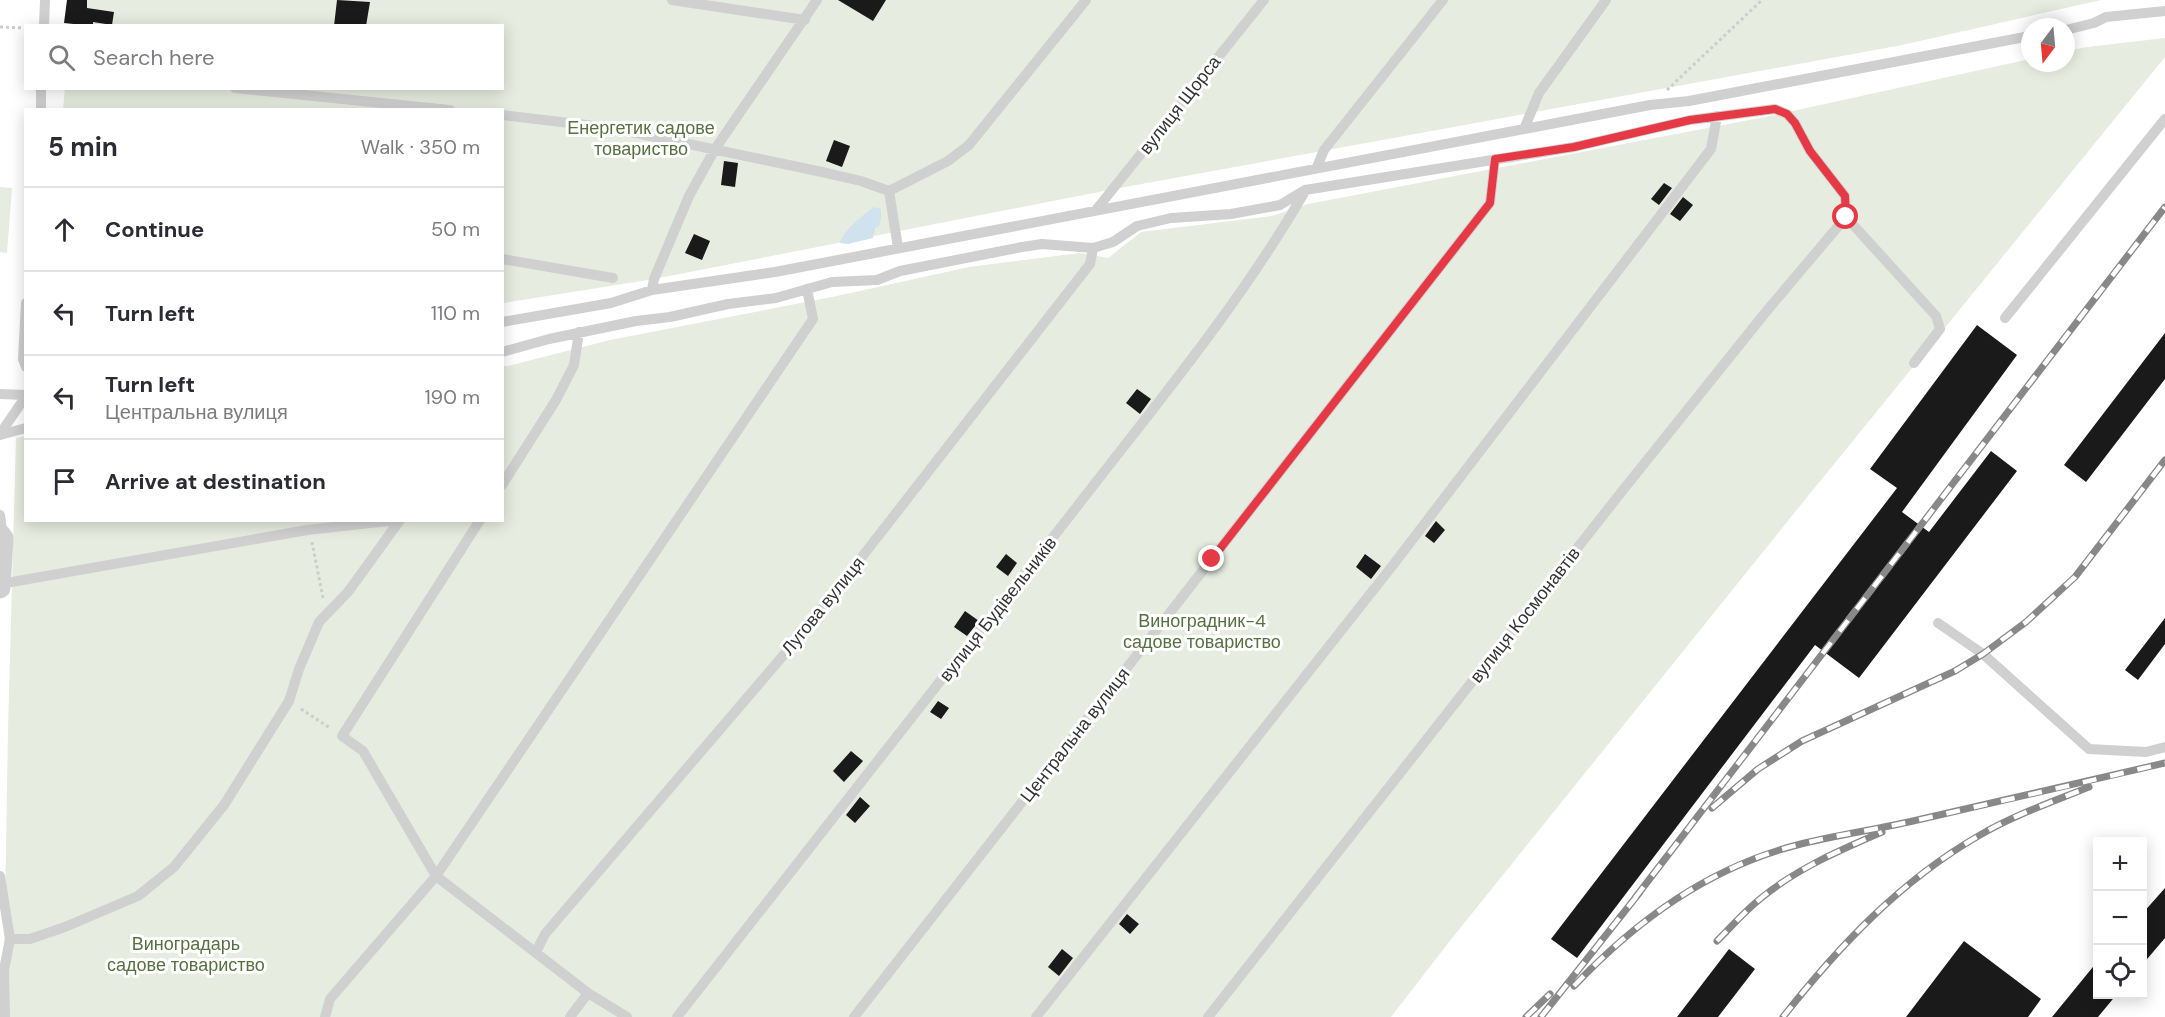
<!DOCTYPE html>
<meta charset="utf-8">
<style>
body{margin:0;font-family:"DM Sans",sans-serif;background:#f2f2f3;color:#2b2b33}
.controls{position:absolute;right:18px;bottom:18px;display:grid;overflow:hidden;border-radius:0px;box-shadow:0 3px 15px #0003}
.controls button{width:54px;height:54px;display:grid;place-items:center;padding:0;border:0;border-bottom:2px solid #e1e1e2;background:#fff;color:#2b2b33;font:30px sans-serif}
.compass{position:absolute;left:2021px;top:18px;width:54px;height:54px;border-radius:50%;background:#fff;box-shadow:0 3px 15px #0003;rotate:196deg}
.stop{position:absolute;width:18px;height:18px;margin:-14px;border:4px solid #e63946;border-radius:50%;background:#fff}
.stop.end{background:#e63946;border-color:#fff;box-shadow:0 2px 6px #0008}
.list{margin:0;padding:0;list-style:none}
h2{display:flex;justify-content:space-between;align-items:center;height:78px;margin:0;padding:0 24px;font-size:26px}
h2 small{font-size:20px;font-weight:400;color:#7c7c81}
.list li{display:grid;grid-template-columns:39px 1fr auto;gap:18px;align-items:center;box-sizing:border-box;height:84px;padding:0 24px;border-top:2px solid #e1e1e2}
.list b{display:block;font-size:22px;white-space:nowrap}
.list p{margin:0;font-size:20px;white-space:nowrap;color:#7c7c81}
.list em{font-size:20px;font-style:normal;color:#7c7c81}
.icon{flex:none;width:33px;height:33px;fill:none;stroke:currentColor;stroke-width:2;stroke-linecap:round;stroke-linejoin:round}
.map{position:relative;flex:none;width:2165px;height:1017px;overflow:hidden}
.search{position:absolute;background:#fff;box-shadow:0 3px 15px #0003;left:24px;top:24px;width:480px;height:66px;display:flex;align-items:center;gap:15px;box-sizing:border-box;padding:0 21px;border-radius:0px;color:#7c7c81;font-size:22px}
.panel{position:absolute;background:#fff;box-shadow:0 3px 15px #0003;left:24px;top:108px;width:480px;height:414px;border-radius:0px}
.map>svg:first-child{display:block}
.green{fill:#e6ecdf}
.water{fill:#cfe2ee}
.building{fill:#1a1a1a}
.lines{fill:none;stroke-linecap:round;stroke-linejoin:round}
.path{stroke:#cdcdcd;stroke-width:3;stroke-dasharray:3 3;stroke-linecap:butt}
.service{stroke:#d0d0d0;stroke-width:10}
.minor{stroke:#d0d0d0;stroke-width:21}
.rail-casing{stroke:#888;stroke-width:7}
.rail{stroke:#fff;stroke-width:4.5;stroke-dasharray:14;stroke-linecap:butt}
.route{stroke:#e63946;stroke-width:8}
.labels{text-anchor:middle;stroke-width:6;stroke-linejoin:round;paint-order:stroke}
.street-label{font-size:18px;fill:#333;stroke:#fff}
.park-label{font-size:18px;fill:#56703f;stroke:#fff}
</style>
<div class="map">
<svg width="2165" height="1017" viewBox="0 0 2165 1017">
<rect width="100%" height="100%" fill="#fff"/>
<path class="green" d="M70 0H2101L1902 45 1114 189 654 279 503 303 502 110H63L65 88H502V26L69 25Z
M2165 38V57L1791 517 1449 942 1391 1017H6L4 970 8 729 16 438 25 436 26 520H502L503 366H508L610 340 837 296 969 267 1080 253 1108 258 1141 232 1272 216 1308 204 1765 117 2030 59V63H2066V51L2087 47Z
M0 187 12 188 7 253 0 252Z"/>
<path class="water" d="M874 207 881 209V218L879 226 875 228 873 238 848 244 840 243C843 231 863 215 874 207Z"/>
<path class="building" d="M67 0H87V8L114 12 112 25 93 22V26L64 23Z
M337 0 370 2 366 26H334Z
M838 0H886L873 21Z
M834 140 850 146 842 167 826 161Z
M724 161 738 163 735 187 721 185Z
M1664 183 1672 188 1659 205 1651 199Z
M1683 197 1693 205 1680 221 1670 214Z
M694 234 710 241 702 260 685 253Z
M1977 325 2017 355 1902 512 1929 532 1991 451 2017 471 1859 678 1815 645 1577 958 1551 939 1897 488 1870 469Z
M2165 333V379L2086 482 2064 465Z
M1137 389 1151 399 1140 414 1126 403Z
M1436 521 1445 530 1434 543 1425 536Z
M1006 554 1017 563 1008 576 996 567Z
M1365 554 1381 566 1371 579 1356 567Z
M965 611 979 621 967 636 954 627Z
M2165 618V644L2138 680 2125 670Z
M938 701 949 708 941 719 930 712Z
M851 751 863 761 844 782 833 771Z
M860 797 870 806 855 823 846 815Z
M2165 888V938L2142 965V914Z
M1127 914 1139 924 1130 934 1119 924Z
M1964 941 2041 999 2028 1017H1906Z
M1062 949 1073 958 1059 976 1048 967Z
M1729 949 1755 969 1718 1017H1677Z
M2097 962V994H2117L2098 1017H2052Z"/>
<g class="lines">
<path class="path" d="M0 27 26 28
M1667 90 1762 0
M312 542 323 598
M301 709 330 728"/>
<path class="service" d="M672 0 805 20
M44 26 45 0
M2066 30 2094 23 2106 17 2165 11
M235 88 450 110
M41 110V88
M502 115 612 128 822 172 861 181 889 191
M1524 129 1539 93 1606 0
M1317 167 1324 150 1443 0
M1096 210 1264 0
M898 248 889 191 948 161 969 145 1086 0
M502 259 613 278
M652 290 654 279 689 196 715 149 817 0
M26 303 23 359 26 367
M2005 318 2165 119
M502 322 611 303 652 290 775 272 1650 105 1689 101 2030 36
M502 352 549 339 636 321 670 317 728 304 776 298 832 282 877 280 900 271 1022 247 1042 244 1093 248 1113 242 1137 226 1171 218 1231 214 1280 205 1305 190 1574 147 1690 120 1775 109 1787 114 1795 123 1810 151 1845 196 1846 217 1936 316 1940 329 1914 363
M0 394 26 395
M0 434 26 396
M0 435 26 428
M502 485 556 400 574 365 579 332
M0 515 3 538
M480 520 342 736 363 751 436 876 588 993 627 1017
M0 584 307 530 397 520
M1938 623 1983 654 2089 749 2146 752 2165 747
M0 876 10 939 4 970 5 1017
M10 939H30L65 927 138 896 174 867 224 805 289 701 299 669 319 622 348 592 400 520
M536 952 545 934 805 630 1090 264 1093 248
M325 1017 330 999 436 876 813 319 807 289
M570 1017 588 993
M677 1017C809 850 941 682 1072 513 1152 409 1238 307 1304 193
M854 1017 1490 203 1495 159
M1036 1017 1393 565 1711 149 1717 116
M1208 1017 1623 490 1765 313 1846 217"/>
<path class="minor" d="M0 534 3 538 0 588"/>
<g class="rail-casing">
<path id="rail" d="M1712 808 1758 769 1802 741 1955 671 1983 654 2026 622 2075 577 2165 460
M1635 898 2165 207
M1717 941C1731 927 1745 911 1760 899 1796 869 1840 850 1882 832
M1574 986C1637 920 1708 868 1797 845 1835 835 1874 830 1913 821 1997 802 2081 783 2165 763
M1526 1017 1550 994
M1541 1017 1640 892
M1783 1017C1839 946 1900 881 1980 835 2014 815 2052 802 2089 787"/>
</g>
<use href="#rail" class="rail"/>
</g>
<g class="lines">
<path class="route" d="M1212 559 1490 203 1495 159 1574 147 1690 120 1775 109 1787 114 1795 123 1810 151 1845 196 1846 217"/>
</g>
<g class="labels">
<g class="street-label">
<text transform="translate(1180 105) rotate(-52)" y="6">вулиця Щорса</text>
<text transform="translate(823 606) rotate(-51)" y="6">Лугова вулиця</text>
<text transform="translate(998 609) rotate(-52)" y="6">вулиця Будівельників</text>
<text transform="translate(1525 615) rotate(-52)" y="6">вулиця Космонавтів</text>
<text transform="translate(1075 735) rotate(-52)" y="6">Центральна вулиця</text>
</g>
<g class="park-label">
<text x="641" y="134">Енергетик садове<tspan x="641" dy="21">товариство</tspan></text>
<text x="1202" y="627">Виноградник-4<tspan x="1202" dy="21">садове товариство</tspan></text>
<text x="186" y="950">Виноградарь<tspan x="186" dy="21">садове товариство</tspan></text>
</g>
</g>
</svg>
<div class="controls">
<button>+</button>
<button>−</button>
<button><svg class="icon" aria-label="locate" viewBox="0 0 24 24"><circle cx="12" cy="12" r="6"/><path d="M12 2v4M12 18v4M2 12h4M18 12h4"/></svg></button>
</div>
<svg class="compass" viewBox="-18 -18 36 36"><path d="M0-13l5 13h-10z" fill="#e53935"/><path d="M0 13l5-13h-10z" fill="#7c7c81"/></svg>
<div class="stop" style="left:1846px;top:217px"></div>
<div class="stop end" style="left:1212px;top:559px"></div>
<div class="search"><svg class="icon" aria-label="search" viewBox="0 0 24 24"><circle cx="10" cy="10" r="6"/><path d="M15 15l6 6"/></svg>Search here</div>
<section class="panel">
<h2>5 min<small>Walk · 350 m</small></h2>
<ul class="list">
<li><svg class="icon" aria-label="ahead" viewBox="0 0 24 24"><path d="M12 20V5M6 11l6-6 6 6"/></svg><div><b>Continue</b></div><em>50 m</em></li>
<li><svg class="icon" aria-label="left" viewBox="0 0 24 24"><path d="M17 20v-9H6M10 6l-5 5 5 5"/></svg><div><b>Turn left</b></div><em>110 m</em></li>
<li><svg class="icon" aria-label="left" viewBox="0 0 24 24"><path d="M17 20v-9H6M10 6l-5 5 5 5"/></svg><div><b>Turn left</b><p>Центральна вулиця</p></div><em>190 m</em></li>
<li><svg class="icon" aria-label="arrive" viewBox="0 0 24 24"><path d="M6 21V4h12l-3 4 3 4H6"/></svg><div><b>Arrive at destination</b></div></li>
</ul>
</section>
</div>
